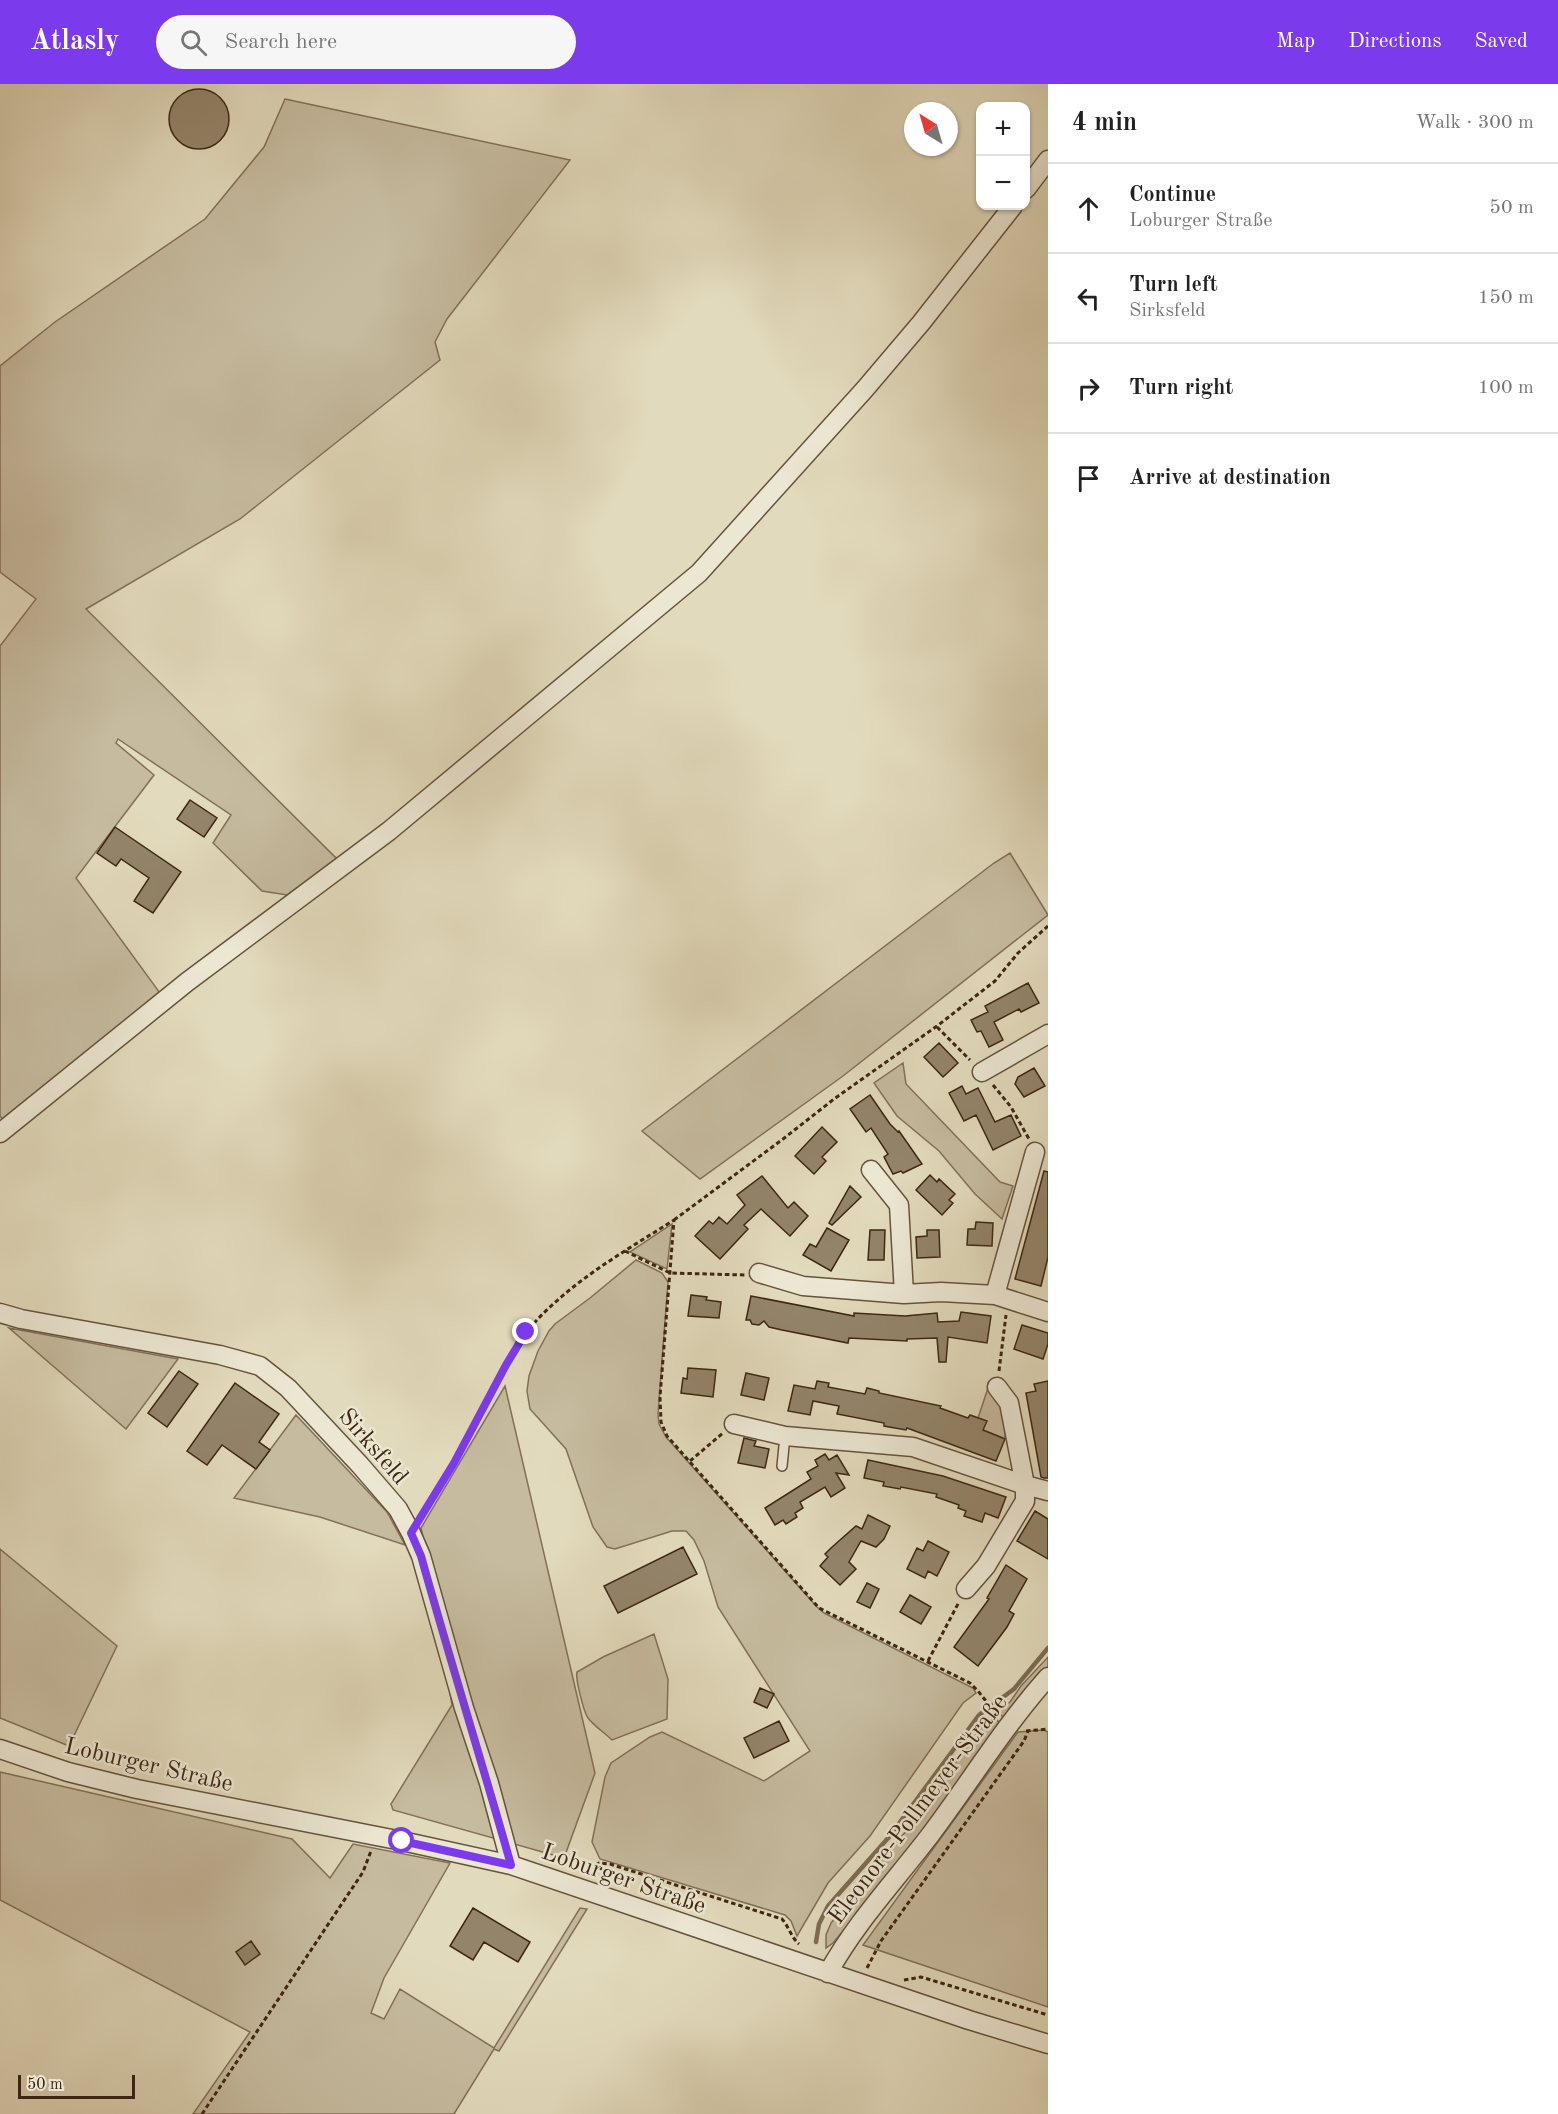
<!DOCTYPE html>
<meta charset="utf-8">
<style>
body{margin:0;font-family:"Old Standard TT",serif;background:#f6f6f6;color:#222}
.controls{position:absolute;right:18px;top:18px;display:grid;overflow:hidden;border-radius:12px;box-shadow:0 2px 4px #0004}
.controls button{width:54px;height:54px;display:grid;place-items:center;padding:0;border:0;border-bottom:2px solid #e0e0e0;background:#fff;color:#222;font:30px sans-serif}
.compass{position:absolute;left:904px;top:18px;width:54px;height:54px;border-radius:50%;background:#fff;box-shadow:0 2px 4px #0004;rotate:323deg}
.scale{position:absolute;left:18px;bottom:15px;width:117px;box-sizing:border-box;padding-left:6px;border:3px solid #3d2612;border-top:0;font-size:16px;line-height:21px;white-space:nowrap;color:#3d2612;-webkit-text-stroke:4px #ece7d3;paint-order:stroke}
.stop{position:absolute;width:18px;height:18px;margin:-14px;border:4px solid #7c3aed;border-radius:50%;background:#fff}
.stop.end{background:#7c3aed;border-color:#fff;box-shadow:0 2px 6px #0008}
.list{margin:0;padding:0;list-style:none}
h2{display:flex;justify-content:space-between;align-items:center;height:78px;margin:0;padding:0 24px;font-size:26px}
h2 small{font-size:20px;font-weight:400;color:#767676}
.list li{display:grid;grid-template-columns:39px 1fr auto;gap:18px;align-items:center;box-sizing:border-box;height:90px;padding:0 24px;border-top:2px solid #e0e0e0}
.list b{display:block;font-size:22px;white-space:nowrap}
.list p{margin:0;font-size:20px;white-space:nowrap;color:#767676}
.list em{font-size:20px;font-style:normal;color:#767676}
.icon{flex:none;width:33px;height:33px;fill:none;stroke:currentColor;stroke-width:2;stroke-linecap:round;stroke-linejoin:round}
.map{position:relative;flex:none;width:1048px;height:2030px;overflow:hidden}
header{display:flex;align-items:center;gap:36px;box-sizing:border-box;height:84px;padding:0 30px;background:#7c3aed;color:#fff}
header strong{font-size:28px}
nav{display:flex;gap:33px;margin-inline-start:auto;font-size:21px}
.search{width:420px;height:54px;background:#f6f6f6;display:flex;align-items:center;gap:15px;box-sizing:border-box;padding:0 21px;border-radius:33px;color:#767676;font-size:22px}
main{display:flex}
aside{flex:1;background:#fff}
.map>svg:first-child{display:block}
.green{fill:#c6bb9f;stroke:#827058;stroke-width:1.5}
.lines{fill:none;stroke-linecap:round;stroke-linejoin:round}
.stream{stroke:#7e6d55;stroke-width:4.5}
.building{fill:#93846a;stroke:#3d2612;stroke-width:1.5}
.lane-casing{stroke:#66533c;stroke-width:12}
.street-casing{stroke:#66533c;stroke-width:21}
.path{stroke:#3d2612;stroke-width:3;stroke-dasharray:4.5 3;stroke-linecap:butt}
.lane{stroke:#ece7d3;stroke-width:9}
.street{stroke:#ece7d3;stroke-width:18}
.route{stroke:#7c3aed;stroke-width:8}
.labels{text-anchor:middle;stroke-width:5;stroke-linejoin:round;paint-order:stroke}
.street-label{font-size:24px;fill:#3d2612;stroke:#ece7d3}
</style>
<header>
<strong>Atlasly</strong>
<div class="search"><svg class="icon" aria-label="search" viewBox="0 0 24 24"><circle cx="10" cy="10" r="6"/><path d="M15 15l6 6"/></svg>Search here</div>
<nav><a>Map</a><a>Directions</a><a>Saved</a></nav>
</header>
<main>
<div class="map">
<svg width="1048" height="2030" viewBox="0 0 1048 2030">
<rect width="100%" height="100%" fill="#e2dabc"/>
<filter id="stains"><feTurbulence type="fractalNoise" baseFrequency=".00333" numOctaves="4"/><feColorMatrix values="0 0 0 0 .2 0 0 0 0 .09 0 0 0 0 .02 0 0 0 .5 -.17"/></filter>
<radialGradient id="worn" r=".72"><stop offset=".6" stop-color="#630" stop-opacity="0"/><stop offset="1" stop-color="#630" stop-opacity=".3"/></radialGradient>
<path class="green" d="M285 15 570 76 447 235 435 258 440 276 240 435 86 525 337 775 287 811 262 807 213 759 231 731 118 655 116 659 154 691 76 794 160 909 5 1038 0 1032V562L36 515 0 488V282L55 238 205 135 264 63Z
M1010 769 1048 831 843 992 700 1095 642 1047 994 779Z
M903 979 906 1000 1000 1098 1013 1102 1002 1135 975 1110 939 1067 897 1032 874 999Z
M672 1140 667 1185 630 1168Z
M636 1176 662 1189 668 1198 658 1330 659 1340 666 1353 816 1522 824 1529 973 1604 976 1609 963 1619 870 1752 828 1799 797 1852 791 1837 785 1831 600 1775 592 1758 605 1693 611 1679 650 1653 662 1648 764 1697 810 1667 718 1523 704 1477 694 1456 686 1447H672L615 1465 607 1463 593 1443 566 1365 530 1325 527 1307 529 1292 538 1267 549 1247 555 1240 590 1214Z
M9 1244 178 1275 126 1345Z
M505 1302 595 1689 564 1774 393 1726 391 1720 452 1621 427 1471 421 1444Z
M988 1304 1005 1323V1355L983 1346 978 1334Z
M296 1331 387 1428 405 1461 320 1433 234 1414Z
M0 1465 117 1562 69 1662 0 1634Z
M654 1550 668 1595 667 1635 612 1656C605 1649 594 1642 588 1634 584 1629 575 1594 577 1588L603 1573Z
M1048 1573V1584L1007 1637 997 1627 1010 1618 1021 1602Z
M993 1630 1002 1643 919 1757 833 1859 826 1864V1851L831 1839 858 1803 907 1746 990 1631Z
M1044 1646 1048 1648V1923L863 1861 1018 1648Z
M0 1688 292 1755 330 1794 353 1760 450 1779 384 1894 371 1929 384 1935 400 1905 494 1964 580 1824 587 1825 499 1967 494 1965 454 2030H193L250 1948 0 1816Z"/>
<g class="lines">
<path class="stream" d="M816 1858 819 1840 828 1822 889 1753 979 1631 1014 1605 1048 1564"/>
</g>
<path class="building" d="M169 35a30 30 0 1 1 60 0a30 30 0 1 1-60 0Z
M190 716 217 734 204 753 177 735Z
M115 743 181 788 153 829 134 817 149 794 121 775 116 782 97 769Z
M1028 899 1039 919 1021 928 1019 925 994 938 1003 956 989 963 981 947 977 948 971 936 988 928 985 922Z
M939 959 958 979 943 993 924 973Z
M1034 984 1045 1002 1024 1013 1015 1000 1018 993Z
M962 1002 966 1010 978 1004 995 1038 1011 1031 1021 1052 993 1066 976 1031 964 1037 949 1009Z
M870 1011 890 1040 898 1048 899 1047 922 1080 903 1089 901 1087 893 1090 884 1073 888 1070 871 1044 866 1048 850 1025Z
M822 1043 837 1058 822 1073 826 1077 814 1090 795 1072Z
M1044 1087 1048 1088V1173L1041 1202 1015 1195Z
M930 1091 937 1098 939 1095 955 1110 949 1116 953 1119 942 1131 916 1106Z
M762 1092 788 1124 794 1118 808 1132 790 1152 761 1125 744 1141 748 1145 720 1175 695 1152 709 1137 713 1140 719 1133 727 1140 745 1121 737 1111Z
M850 1102 861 1113 832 1141 829 1139Z
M976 1138 993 1139 992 1162 967 1161 968 1145H975Z
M827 1144 849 1156 831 1187 803 1171 810 1160 816 1163Z
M870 1146H885L884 1176H868Z
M927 1146H939L940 1173 917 1174 916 1153 927 1152Z
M691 1211 707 1213 706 1216 721 1218 719 1234 688 1232Z
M751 1212 854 1232V1229L905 1232 937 1229 938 1238 959 1237 961 1228 991 1232 987 1259 948 1253 946 1278H939L937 1254 907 1255V1257L849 1254 848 1259 782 1246 769 1243 764 1237 759 1241 752 1240 750 1236H746Z
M1022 1241 1048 1249V1260L1043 1275 1014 1265Z
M688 1284 716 1286 713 1313 681 1309 683 1294 687 1295Z
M179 1287 198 1300 167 1343 148 1329Z
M746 1289 769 1294 764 1316 741 1311Z
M817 1297 829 1299 828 1303 865 1310 867 1304 879 1307V1309L941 1322 940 1324 968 1334 970 1331 987 1337 983 1346 1005 1355 996 1377 907 1344 906 1346 884 1342V1339L837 1330 839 1322 813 1317 810 1331 788 1327 794 1301 815 1305Z
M1048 1297V1394H1044L1041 1393 1026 1309 1036 1307 1034 1300Z
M235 1299 279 1330 259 1358 270 1366 256 1385 222 1361 207 1381 187 1367Z
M744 1354 756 1357 754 1362 769 1365 765 1384 738 1379Z
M825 1370 829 1376 837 1371 849 1391 836 1389 845 1404 831 1413 825 1403 800 1418 803 1424 795 1429 797 1433 786 1440 783 1436 775 1441 765 1424 811 1395 807 1388 818 1382 815 1376Z
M868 1376 943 1392 1006 1413 998 1434 985 1429 982 1438 964 1432 966 1427 958 1424 959 1421 936 1413 937 1410 901 1403 900 1405 883 1402 884 1398 864 1394Z
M1035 1427 1048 1435V1475L1017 1457Z
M868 1431 890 1442 884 1455 876 1463 861 1457 849 1478 856 1485 840 1501 820 1482 828 1473 825 1470 831 1464 856 1442 862 1445Z
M928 1457 949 1468 937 1492 928 1487 925 1494 907 1485 917 1464 923 1467Z
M683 1463 697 1490 618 1529 604 1502Z
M1006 1481 1027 1495 1009 1527 1014 1530 1007 1543 978 1582 954 1563 989 1515 987 1514Z
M867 1499 879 1505 870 1524 857 1518Z
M910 1511 931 1523 921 1540 900 1528Z
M760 1604 774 1610 767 1624 754 1618Z
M779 1637 789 1657 754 1674 744 1654Z
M473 1824 530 1858 518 1878 484 1858 473 1876 450 1862Z
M251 1857 260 1870 245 1881 236 1868Z"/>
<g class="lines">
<g class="lane-casing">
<path id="lane" d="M782 1382 785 1352"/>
</g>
<g class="street-casing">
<path id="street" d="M1026 105 1048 76
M982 988 1048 950
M0 1049 187 898 389 747 699 489 865 305 921 239 1013 122
M871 1086 899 1121 904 1210
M759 1189 803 1202 904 1210 941 1208 995 1211 1048 1228
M995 1211 1035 1068
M0 1229 21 1235 220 1271 260 1282 288 1304 360 1381 398 1425 411 1449 421 1472 464 1624 489 1699 511 1781
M734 1340 785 1352 913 1363 1025 1401 1048 1407
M966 1505 986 1482 1025 1417V1401L1009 1319 997 1303
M0 1665 68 1688 137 1705 402 1757 511 1781 969 1936 1048 1960
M828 1889C856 1838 896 1796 931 1750 970 1698 1005 1641 1048 1593"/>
</g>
<path class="path" d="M937 943 970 976
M993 1001 1011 1023 1029 1055
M674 1136 783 1055 834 1015 937 942 995 897 1018 869 1048 842
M625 1167 670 1189 745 1191
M999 1287 1006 1231
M690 1377 723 1349
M420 1433C442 1399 463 1363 482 1326 496 1300 508 1269 528 1246 568 1199 622 1169 674 1136L660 1313 661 1338 667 1352 819 1524 970 1599 978 1607 997 1631
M928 1577 959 1518
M1026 1647 1048 1645
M582 1788 599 1779 610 1780 782 1835C789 1843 791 1853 799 1860
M867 1884 881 1857 1024 1657 1028 1647
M904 1896 921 1893 1048 1931
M202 2030 363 1788 371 1767"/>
<use href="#lane" class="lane"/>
<use href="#street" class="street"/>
</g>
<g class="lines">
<path class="route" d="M402 1757 511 1781C482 1678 450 1576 421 1472L411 1449 454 1379 506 1281 526 1248"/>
</g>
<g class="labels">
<g class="street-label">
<text transform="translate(374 1362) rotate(49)" y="8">Sirksfeld</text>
<text transform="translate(149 1680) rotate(13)" y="8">Loburger Straße</text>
<text transform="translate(917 1725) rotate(-53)" y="8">Eleonore-Pollmeyer-Straße</text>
<text transform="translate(624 1794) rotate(19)" y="8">Loburger Straße</text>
</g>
</g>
<rect width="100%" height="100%" filter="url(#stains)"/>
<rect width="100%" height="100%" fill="url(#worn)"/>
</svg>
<div class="controls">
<button>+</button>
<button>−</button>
</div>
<svg class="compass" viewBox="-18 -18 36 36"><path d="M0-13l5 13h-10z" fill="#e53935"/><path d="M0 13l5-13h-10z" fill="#767676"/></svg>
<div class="scale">50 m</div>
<div class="stop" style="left:402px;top:1757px"></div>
<div class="stop end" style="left:526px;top:1248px"></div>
</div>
<aside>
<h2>4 min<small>Walk · 300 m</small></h2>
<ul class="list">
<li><svg class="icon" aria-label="ahead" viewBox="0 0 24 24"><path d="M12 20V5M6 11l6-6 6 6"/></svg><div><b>Continue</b><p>Loburger Straße</p></div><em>50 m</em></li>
<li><svg class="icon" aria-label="left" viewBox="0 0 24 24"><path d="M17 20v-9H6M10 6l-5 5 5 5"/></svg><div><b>Turn left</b><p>Sirksfeld</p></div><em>150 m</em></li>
<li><svg class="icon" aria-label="right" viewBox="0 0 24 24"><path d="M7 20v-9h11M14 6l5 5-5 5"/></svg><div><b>Turn right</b></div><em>100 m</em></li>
<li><svg class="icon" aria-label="arrive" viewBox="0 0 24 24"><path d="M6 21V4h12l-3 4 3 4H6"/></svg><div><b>Arrive at destination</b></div></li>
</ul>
</aside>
</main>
